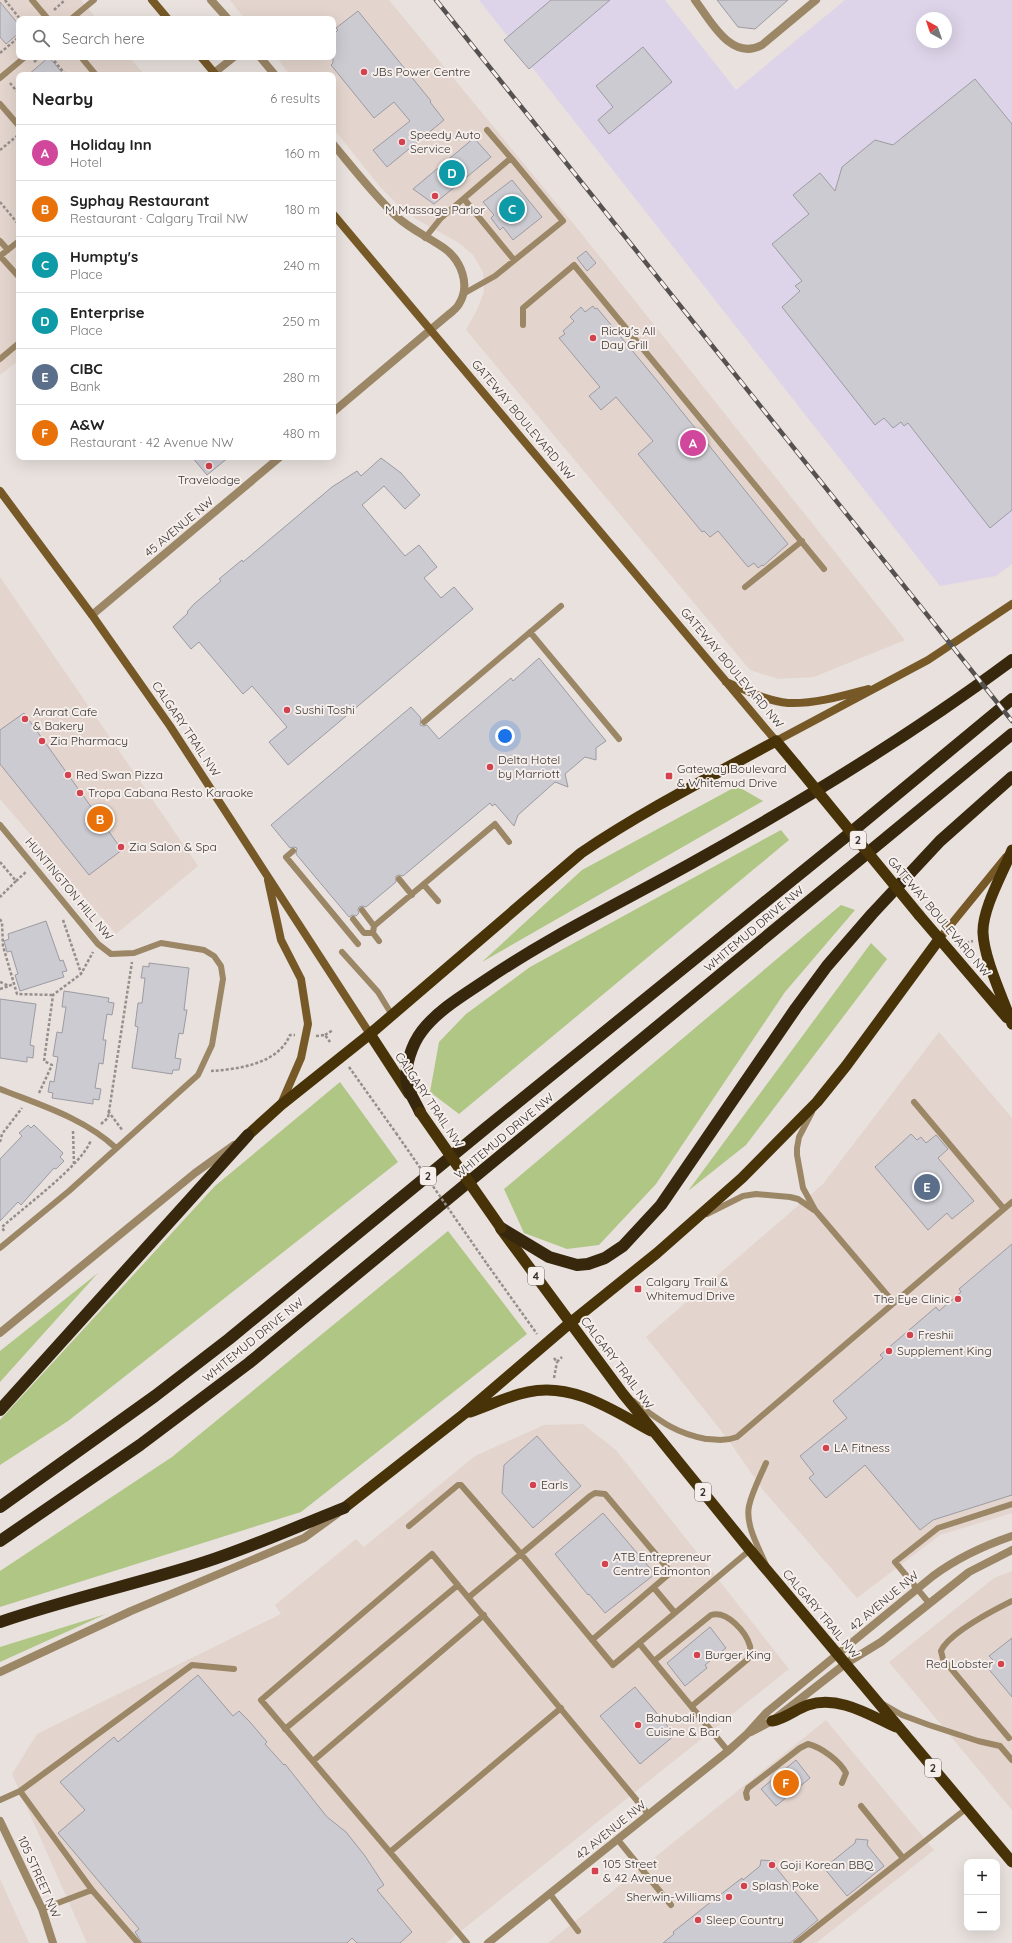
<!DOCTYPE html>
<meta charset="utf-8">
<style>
body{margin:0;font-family:Quicksand,sans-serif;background:#f2f2f2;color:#222}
.controls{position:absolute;right:12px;bottom:12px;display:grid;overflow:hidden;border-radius:8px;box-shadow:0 4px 16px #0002}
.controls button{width:36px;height:36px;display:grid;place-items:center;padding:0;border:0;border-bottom:1px solid #e0e0e0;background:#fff;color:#222;font:20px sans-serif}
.compass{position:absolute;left:916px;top:12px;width:36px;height:36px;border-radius:50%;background:#fff;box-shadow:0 4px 16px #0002;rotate:320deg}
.you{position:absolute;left:505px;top:736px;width:14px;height:14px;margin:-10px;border:3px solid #fff;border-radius:50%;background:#1a73e8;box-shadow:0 0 0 6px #1a73e833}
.badge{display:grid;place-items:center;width:26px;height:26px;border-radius:50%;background:#d2424f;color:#fff;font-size:13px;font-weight:700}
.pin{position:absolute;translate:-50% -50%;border:2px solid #fff;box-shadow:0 1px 4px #0006}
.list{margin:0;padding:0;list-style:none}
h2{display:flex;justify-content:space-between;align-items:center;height:52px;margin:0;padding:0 16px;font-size:17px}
h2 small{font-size:13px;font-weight:400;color:#767676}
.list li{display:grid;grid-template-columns:26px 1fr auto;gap:12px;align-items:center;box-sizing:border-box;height:56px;padding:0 16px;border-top:1px solid #e0e0e0}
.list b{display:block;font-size:15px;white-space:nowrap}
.list p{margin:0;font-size:13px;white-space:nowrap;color:#767676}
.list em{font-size:13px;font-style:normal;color:#767676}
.icon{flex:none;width:22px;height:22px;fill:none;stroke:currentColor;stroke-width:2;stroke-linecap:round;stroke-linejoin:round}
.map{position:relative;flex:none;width:1012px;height:1943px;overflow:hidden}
.search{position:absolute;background:#fff;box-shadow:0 4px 16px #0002;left:16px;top:16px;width:320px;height:44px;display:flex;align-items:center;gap:10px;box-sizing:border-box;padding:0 14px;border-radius:8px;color:#767676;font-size:15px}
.panel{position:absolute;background:#fff;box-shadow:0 4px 16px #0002;left:16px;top:72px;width:320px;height:388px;border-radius:8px}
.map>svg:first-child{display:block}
.built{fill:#e3d5cd}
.industrial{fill:#ded4e9;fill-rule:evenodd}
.green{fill:#b0c685}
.building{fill:#cccbd2;stroke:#9c9ba2}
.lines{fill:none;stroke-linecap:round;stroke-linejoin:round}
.path{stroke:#948f8c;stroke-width:2.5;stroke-dasharray:3 2;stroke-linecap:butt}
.service{stroke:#9b8666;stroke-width:6}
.minor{stroke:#9b8666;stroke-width:8}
.tertiary{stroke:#9b8666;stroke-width:8}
.secondary{stroke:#775927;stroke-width:8}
.trunk{stroke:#483208;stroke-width:11}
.motorway{stroke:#36270d;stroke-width:12}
.rail-casing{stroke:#555150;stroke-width:4.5}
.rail{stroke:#f6eeea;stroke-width:3;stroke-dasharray:9;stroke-linecap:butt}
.path-bridge{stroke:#948f8c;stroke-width:2.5;stroke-dasharray:3 2;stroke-linecap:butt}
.trunk-bridge{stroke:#483208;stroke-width:11}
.poi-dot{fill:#d2424f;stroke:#f6eeea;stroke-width:1.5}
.labels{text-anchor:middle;stroke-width:4;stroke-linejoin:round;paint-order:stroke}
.shield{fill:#f6eeea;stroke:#706c6a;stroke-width:1}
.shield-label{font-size:11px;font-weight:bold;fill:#373433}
.poi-label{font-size:12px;fill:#373433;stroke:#f6eeea;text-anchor:start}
.street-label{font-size:12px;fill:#373433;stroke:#f6eeea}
</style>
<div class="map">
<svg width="1012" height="1943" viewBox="0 0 1012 1943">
<rect width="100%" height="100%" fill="#e8e1dd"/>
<path class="built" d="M0 0H81L97 19H19V57H129L145 75H19V360L0 375Z
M230 0H389L581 233 905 640 814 677 778 679 750 670 466 330 477 310 484 292 483 272 474 256 459 243 416 219 398 205 381 188 333 128V75H290L276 57H333V19H245Z
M0 577 198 866 116 934 0 799Z
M939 1032 1012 1118V1513L940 1535 857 1598 763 1490 727 1438 646 1337 823 1184Z
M583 1424 616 1450 789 1669 446 1943H87L12 1774 37 1734 281 1614 275 1605 356 1539 364 1547 475 1456 544 1425Z
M1012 1571V1810L889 1662 994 1578Z
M826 1720 934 1850 816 1943H548Z
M0 1879 29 1943H0Z"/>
<path class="industrial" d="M479 0H665L736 90 845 0H1012V564L996 576 940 586ZM922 18H946V42H922Z"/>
<path class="green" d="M737 786 763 801 482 962 582 870Z
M781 830 789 840 459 1114 430 1092 439 1042 466 1014 530 967Z
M841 905 855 910 785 992 656 1184 599 1245 567 1249 524 1233 504 1189Z
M871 943 887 959 746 1145 688 1191Z
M340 1082 398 1162 68 1421 0 1465V1420L215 1186Z
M448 1231 527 1334 301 1512 0 1607V1571L172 1457Z
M98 1273 0 1382V1351Z
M106 1614 0 1662V1647Z"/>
<path class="building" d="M551 0H610L529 69 504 40Z
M717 0H788L755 29 738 27Z
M0 2 19 25V33L6 44 0 37Z
M358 11 431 101 430 102 444 120 387 167 373 150 410 121 394 102 374 118 331 65 333 63V35L338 30 336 28Z
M643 47 672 82 609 134 598 120 613 107 596 86Z
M49 57 64 75H28Z
M975 79 1012 124V510L990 528 908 423 904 426 901 422 893 428 884 418 875 425 782 307 800 291 795 286 802 281 772 244 809 214 793 195 820 173 835 191 842 167 875 140 893 145Z
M474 138 491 157 434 204 413 189Z
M512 180 542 217 513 240 503 227 500 230 491 218 494 215 483 202Z
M586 251 596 263 587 271 577 258Z
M593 306 595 309 597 308 659 383 788 544 763 566 762 565 758 568 754 563 748 567 718 531 710 537 704 531 702 532 638 454 653 441 616 397 601 410 589 396 600 387 559 338 565 334 563 331 574 321 570 317 581 307 585 312Z
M192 457H229L207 475Z
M381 458 401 473 420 495 405 509 384 486 362 505 405 556 419 545 437 567 424 578 441 598 454 587 473 609 288 765 269 742 287 727 252 686 243 694 199 642 191 649 173 627 188 613 187 612 194 604 221 581 219 579 242 560 243 562 332 487 357 471 361 476Z
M539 658 606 741 596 748V760L585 757 565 774 568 787 555 782 518 815 514 826 495 804 492 806 490 803 403 876 399 875 396 876V882L366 907 362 906 359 907 358 910 359 913 356 916 352 915 349 917 296 854 297 848 294 847 290 848 271 825 411 707 421 718 420 725 423 726 427 725 439 739 511 678 513 681Z
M24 713 122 850 89 875 0 764V730Z
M46 921 60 961 63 960 67 971 62 972 64 977 20 991 15 975 18 974 11 951 7 952 4 941 9 939 8 934Z
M149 963 189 968 184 1010H187L183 1034 179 1033 175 1058 181 1059 179 1070H173L172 1074 132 1068 138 1027 135 1026 138 1003H142L145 978H141L143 966 149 967Z
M64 991 109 998 108 1002 114 1003 112 1015 107 1014 103 1040H106L103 1064 99 1063 95 1088 101 1089 99 1100 93 1099V1104L52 1098 53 1093 48 1092 50 1081 54 1082 58 1057 53 1056 57 1032 62 1033 66 1007H62Z
M0 999 36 1004 30 1045 34 1046 33 1058 27 1057V1062L0 1058Z
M28 1125 31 1128 34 1125 63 1153 60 1157 64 1161 56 1169 54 1168 21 1205 18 1202 0 1221V1159L22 1136 19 1133Z
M911 1134 917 1140 921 1137 926 1143 936 1135 948 1149 938 1158 974 1201 952 1219 947 1213 928 1230 875 1167Z
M1012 1244V1495L933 1520 920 1530 865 1465 826 1498 809 1478 814 1474 800 1456 847 1418 833 1401 883 1358 880 1355 936 1307 939 1311 961 1292 959 1289Z
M537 1436 581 1486 533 1528 502 1493 504 1465Z
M603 1513 655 1574 605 1613 589 1594 588 1595 555 1554Z
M710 1627 726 1648 705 1665 707 1668 685 1686 667 1663Z
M1012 1638V1697L987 1667 994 1661 989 1656Z
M198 1675 233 1716 239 1711 250 1722 267 1742 265 1744 284 1765 285 1764 327 1817 346 1832 365 1856 384 1885 377 1890 412 1932 400 1943H357L352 1938 347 1943H142L135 1932 139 1929 58 1833 85 1810 60 1782 114 1737 118 1742Z
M635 1687 675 1735 640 1764 600 1716Z
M796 1760 810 1778 776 1806 761 1789Z
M856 1839 868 1840 867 1845 884 1866 847 1896 824 1868 855 1843Z
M761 1860 775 1861 774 1865 818 1920 790 1943H663L674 1934 673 1932 707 1905 742 1878 743 1880 760 1866Z"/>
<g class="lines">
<path class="path" d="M5 0 20 19
M54 10 65 0
M0 53 19 37
M51 57 66 75
M34 62 40 57
M10 83 19 94
M0 150 17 136
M0 202 19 225
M773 720 777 718 782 725
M0 862 16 881 0 897
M16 881 26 872
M0 919 2 923 3 946 17 994 53 995
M63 920 81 973
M960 936 965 943 973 941
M0 982 9 986 15 983
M0 989 9 986
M325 1035 333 1030
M316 1036 325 1035 330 1042
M349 1067 396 1133
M211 1071C239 1069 278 1064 290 1035H295
M39 1093 52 1065 44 1061 53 995 81 974 93 952
M108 1111 123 1131
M101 1124 108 1118 132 962
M73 1131 74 1165
M0 1142 2 1134 22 1108
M4 1231 2 1227C24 1207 82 1165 91 1140
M487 1264 537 1334
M554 1358 557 1362 562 1357
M554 1378 557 1362"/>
<path class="service" d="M32 0 48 19
M71 19 94 0
M81 57 96 75
M0 78 25 57
M0 104 19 126
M464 199 514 260
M425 238 441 218 511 158 487 130
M0 241 8 250
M0 256 19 277
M0 256 19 241
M463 294 495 276 563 221 511 158
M523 325V308L574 265 824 569
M0 359 19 343
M745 587 802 541
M530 632 619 739
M424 722 561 606
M0 825 98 944 111 954 134 953 161 943 204 950 214 956 221 966 223 979 212 1045 198 1075 69 1191 0 1248
M293 851 286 857 358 944
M399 879 412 895
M424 885 438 901
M353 919 364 933H373L374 926 362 910
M374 926 495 824 509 842
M373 933 379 941
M342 952 378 992 392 1015
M0 1089C40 1105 84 1118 116 1148
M914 1102 1004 1209
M812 1112 799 1137 797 1148V1155L803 1188 815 1210 894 1303
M707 1214 743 1196 756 1194 790 1197 798 1199 814 1210
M633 1401C659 1420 674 1433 706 1439 717 1440 726 1441 737 1437L1012 1202
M766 1463C760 1477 752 1492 749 1506 745 1525 759 1548 766 1565
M409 1526 458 1485H461L521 1554 590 1496 595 1493 605 1494 669 1570V1574L592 1640
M654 1588 675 1613
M469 1597 521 1554 613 1665 750 1550
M929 1603 895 1562 938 1528 1012 1504
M639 1643 728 1751
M654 1661 711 1615C727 1610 746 1632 750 1646 751 1650 749 1655 748 1659L692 1706
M883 1704 902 1715 929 1725 978 1741 1000 1746 1012 1760
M285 1729 458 1585
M1009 1738 943 1659 941 1651C949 1633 994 1610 1012 1601
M313 1761 484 1615
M20 1791 192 1665 234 1669
M747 1798 746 1793 748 1788 800 1748 808 1744C821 1747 840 1761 846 1773L842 1783
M0 1800 20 1791 92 1890 42 1909
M861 1806 903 1858
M618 1840 671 1905
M390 1852 561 1708
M92 1890 138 1943
M550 1894 578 1931
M467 1943 261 1700 432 1554 649 1815
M796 1943 967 1808"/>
<path class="minor" d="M211 0 228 19
M695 0C710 20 731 62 762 45L816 0
M260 57 275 75
M214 73 234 57
M333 144C353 168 373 194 396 216 410 229 428 237 444 248 461 260 471 285 459 304 457 308 452 312 448 315L333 412
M92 615 280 457
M751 1732 772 1721 845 1664 881 1642 969 1572 1012 1550
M0 1821 42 1909 53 1943
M488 1943 728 1751 747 1734 767 1712 933 1576C957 1558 983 1546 1012 1536"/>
<path class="tertiary" d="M0 1333 195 1173 234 1145
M0 1672 131 1611 304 1538 337 1514"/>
<path class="secondary" d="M152 0 168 19
M201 57 216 75
M333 214 776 741 928 660 1012 604
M0 491 92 615 170 726 370 1034
M726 682C746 690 766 701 788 703 815 704 842 696 868 689
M268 880 281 940 301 979 308 1024 301 1058 281 1104
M940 938 1006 857"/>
<path class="trunk" d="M1012 850C1003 873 982 909 983 933 984 959 1003 998 1012 1024
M919 915 1007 1018
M370 1034 409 1094
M248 1135 281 1105 370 1034 581 853C643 811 710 777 776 741L796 765
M501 1229 623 1394 656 1434 750 1550 1012 1862
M470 1412C490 1405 508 1396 528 1392 573 1382 614 1411 651 1431
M344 1508 464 1414 570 1323 657 1253 742 1178 817 1102 846 1066 940 938
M772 1721C785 1719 796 1709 808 1705 839 1695 869 1715 896 1727"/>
<path class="motorway" d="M420 1112C416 1103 409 1093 407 1083 404 1067 412 1044 422 1031 437 1011 462 996 483 982 550 936 622 902 692 863 803 801 910 736 1012 660
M501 1228 549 1257 577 1265 588 1264 605 1258 623 1246 661 1205 796 1008 827 966 872 914 940 841 1012 777
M0 1410 248 1135
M0 1507 155 1396 229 1339 486 1128 849 834 1012 699
M0 1541 140 1445 249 1363 1012 734
M0 1622C67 1599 137 1584 205 1562 252 1547 298 1526 344 1508"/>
<g class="rail-casing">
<path id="rail" d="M436 0 1012 721"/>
</g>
<use href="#rail" class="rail"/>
<path class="path-bridge" d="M396 1133 487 1264"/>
<path class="trunk-bridge" d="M796 765 919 915
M420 1112 501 1228"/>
</g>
<g class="poi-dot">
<circle cx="364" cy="72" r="4"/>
<circle cx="402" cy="142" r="4"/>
<circle cx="435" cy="196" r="4"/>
<circle cx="593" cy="338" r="4"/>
<circle cx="209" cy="466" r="4"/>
<circle cx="287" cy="710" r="4"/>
<circle cx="25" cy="719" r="4"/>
<circle cx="42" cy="741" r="4"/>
<circle cx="490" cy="767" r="4"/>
<circle cx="68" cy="775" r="4"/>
<rect x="665" y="772" width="8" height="8" rx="2"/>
<circle cx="80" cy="793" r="4"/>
<circle cx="121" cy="847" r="4"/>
<rect x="634" y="1285" width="8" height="8" rx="2"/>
<circle cx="958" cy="1299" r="4"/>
<circle cx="910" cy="1335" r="4"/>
<circle cx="889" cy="1351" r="4"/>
<circle cx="826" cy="1448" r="4"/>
<circle cx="533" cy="1485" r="4"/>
<circle cx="605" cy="1564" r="4"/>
<circle cx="697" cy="1655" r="4"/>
<circle cx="1001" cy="1664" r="4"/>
<circle cx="638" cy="1725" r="4"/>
<circle cx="772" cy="1865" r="4"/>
<rect x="591" y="1867" width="8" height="8" rx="2"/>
<circle cx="744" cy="1886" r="4"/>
<circle cx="729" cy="1897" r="4"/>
<circle cx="698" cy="1920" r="4"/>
</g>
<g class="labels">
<g class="shield">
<rect x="850" y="831" width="16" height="18" rx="3"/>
<rect x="420" y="1167" width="16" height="18" rx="3"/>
<rect x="528" y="1267" width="16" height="18" rx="3"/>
<rect x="695" y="1483" width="16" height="18" rx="3"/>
<rect x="925" y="1759" width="16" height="18" rx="3"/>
</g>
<g class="shield-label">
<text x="858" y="844">2</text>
<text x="428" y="1180">2</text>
<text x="536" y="1280">4</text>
<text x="703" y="1496">2</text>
<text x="933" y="1772">2</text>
</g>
<g class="poi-label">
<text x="372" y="76">JBs Power Centre</text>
<text x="410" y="139">Speedy Auto<tspan x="410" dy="14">Service</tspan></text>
<text x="435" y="214" text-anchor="middle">M Massage Parlor</text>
<text x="601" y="335">Ricky's All<tspan x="601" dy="14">Day Grill</tspan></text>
<text x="209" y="484" text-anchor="middle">Travelodge</text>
<text x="295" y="714">Sushi Toshi</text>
<text x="33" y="716">Ararat Cafe<tspan x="33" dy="14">&amp; Bakery</tspan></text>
<text x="50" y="745">Zia Pharmacy</text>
<text x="498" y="764">Delta Hotel<tspan x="498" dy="14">by Marriott</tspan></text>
<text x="677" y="773">Gateway Boulevard<tspan x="677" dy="14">&amp; Whitemud Drive</tspan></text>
<text x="76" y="779">Red Swan Pizza</text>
<text x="88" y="797">Tropa Cabana Resto Karaoke</text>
<text x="129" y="851">Zia Salon &amp; Spa</text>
<text x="646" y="1286">Calgary Trail &amp;<tspan x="646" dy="14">Whitemud Drive</tspan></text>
<text x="950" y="1303" text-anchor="end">The Eye Clinic</text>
<text x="918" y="1339">Freshii</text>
<text x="897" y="1355">Supplement King</text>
<text x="834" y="1452">LA Fitness</text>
<text x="541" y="1489">Earls</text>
<text x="613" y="1561">ATB Entrepreneur<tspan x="613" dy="14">Centre Edmonton</tspan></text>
<text x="705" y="1659">Burger King</text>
<text x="993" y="1668" text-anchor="end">Red Lobster</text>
<text x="646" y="1722">Bahubali Indian<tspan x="646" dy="14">Cuisine &amp; Bar</tspan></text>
<text x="603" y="1868">105 Street<tspan x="603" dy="14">&amp; 42 Avenue</tspan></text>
<text x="780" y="1869">Goji Korean BBQ</text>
<text x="752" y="1890">Splash Poke</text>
<text x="721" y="1901" text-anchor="end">Sherwin-Williams</text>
<text x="706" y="1924">Sleep Country</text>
</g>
<g class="street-label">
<text transform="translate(523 420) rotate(50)" y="4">GATEWAY BOULEVARD NW</text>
<text transform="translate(179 527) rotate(-40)" y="4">45 AVENUE NW</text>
<text transform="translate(732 668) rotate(50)" y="4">GATEWAY BOULEVARD NW</text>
<text transform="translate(186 729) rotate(56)" y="4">CALGARY TRAIL NW</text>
<text transform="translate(69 889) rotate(50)" y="4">HUNTINGTON HILL NW</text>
<text transform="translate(939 917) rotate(50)" y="4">GATEWAY BOULEVARD NW</text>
<text transform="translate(754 929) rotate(-40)" y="4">WHITEMUD DRIVE NW</text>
<text transform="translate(429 1100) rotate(56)" y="4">CALGARY TRAIL NW</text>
<text transform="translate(504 1136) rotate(-40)" y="4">WHITEMUD DRIVE NW</text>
<text transform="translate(253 1340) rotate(-39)" y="4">WHITEMUD DRIVE NW</text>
<text transform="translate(617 1363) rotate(53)" y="4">CALGARY TRAIL NW</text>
<text transform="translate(884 1601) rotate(-40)" y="4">42 AVENUE NW</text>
<text transform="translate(821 1614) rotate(50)" y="4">CALGARY TRAIL NW</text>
<text transform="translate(611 1830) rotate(-39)" y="4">42 AVENUE NW</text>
<text transform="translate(39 1877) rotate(66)" y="4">105 STREET NW</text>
</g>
</g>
</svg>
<div class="controls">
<button>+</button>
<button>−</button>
</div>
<svg class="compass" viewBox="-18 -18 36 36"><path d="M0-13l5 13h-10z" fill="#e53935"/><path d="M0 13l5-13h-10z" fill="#767676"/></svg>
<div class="you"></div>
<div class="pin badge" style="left:693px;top:443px;background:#d1479c">A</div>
<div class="pin badge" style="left:100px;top:819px;background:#e8710a">B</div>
<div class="pin badge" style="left:512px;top:209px;background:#0f9aa8">C</div>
<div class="pin badge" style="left:452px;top:173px;background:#0f9aa8">D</div>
<div class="pin badge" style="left:927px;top:1187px;background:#5c6f8a">E</div>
<div class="pin badge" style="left:786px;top:1783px;background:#e8710a">F</div>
<div class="search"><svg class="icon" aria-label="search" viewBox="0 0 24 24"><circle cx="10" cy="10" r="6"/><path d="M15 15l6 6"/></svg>Search here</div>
<section class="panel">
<h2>Nearby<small>6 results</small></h2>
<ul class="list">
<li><span class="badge" style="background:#d1479c">A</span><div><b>Holiday Inn</b><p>Hotel</p></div><em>160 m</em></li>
<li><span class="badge" style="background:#e8710a">B</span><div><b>Syphay Restaurant</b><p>Restaurant · Calgary Trail NW</p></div><em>180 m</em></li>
<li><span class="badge" style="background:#0f9aa8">C</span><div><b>Humpty's</b><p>Place</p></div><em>240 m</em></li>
<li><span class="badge" style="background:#0f9aa8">D</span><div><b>Enterprise</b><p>Place</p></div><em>250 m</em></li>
<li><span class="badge" style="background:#5c6f8a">E</span><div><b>CIBC</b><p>Bank</p></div><em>280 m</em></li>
<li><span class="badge" style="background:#e8710a">F</span><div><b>A&amp;W</b><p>Restaurant · 42 Avenue NW</p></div><em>480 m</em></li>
</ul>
</section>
</div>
